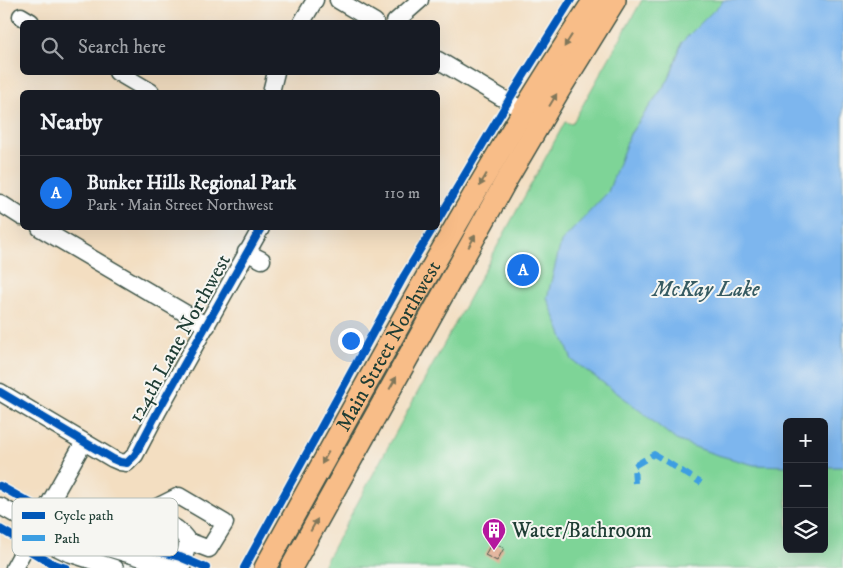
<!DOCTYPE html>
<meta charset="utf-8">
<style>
body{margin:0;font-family:"IM FELL DW Pica",serif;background:#20242c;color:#f1f3f6}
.controls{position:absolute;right:15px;bottom:15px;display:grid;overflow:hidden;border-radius:8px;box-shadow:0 5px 20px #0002}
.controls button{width:45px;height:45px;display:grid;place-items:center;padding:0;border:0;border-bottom:1px solid #363941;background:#171b24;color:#f1f3f6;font:25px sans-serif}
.you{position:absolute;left:350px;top:340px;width:18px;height:18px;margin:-12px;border:4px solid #fff;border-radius:50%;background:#1a73e8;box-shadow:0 0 0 8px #1a73e833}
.badge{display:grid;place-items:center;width:32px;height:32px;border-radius:50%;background:#1a73e8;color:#fff;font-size:16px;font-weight:700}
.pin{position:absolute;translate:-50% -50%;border:2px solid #fff;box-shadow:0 1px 5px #0006}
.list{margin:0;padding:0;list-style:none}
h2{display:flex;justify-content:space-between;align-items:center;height:65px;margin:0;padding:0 20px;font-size:21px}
h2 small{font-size:16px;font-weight:400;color:#9ea1a6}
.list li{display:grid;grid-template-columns:32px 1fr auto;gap:15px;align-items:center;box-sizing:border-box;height:75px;padding:0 20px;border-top:1px solid #363941}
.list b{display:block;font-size:19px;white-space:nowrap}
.list p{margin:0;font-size:16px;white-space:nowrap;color:#9ea1a6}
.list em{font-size:16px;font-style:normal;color:#9ea1a6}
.icon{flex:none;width:28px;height:28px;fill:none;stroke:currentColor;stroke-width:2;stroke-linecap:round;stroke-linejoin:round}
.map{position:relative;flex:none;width:843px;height:568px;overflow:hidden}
.search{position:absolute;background:#171b24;box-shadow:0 5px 20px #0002;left:20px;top:20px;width:420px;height:55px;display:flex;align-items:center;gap:12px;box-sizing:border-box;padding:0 18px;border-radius:8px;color:#9ea1a6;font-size:19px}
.panel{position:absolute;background:#171b24;box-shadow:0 5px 20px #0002;left:20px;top:90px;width:420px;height:140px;border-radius:8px}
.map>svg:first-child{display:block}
.green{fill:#7ed497;stroke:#4e8866;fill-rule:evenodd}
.water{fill:#7db6ee;stroke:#4e7a91}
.building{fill:#dc9b7c}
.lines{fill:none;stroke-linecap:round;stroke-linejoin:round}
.minor-casing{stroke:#3f5549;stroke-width:19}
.major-casing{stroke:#3f5549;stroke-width:24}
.minor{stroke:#fff;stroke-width:16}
.major{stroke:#f8bd88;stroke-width:21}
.quiet{stroke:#3c9ee2;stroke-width:6;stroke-dasharray:12 6;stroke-linecap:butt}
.cycleway-casing{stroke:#f6f6f2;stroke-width:11}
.cycleway{stroke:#0057b8;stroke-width:8}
.oneway{fill:#81775a}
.labels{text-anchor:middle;stroke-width:4;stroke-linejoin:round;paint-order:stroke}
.street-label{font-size:21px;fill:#1f3d34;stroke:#f6f6f2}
.poi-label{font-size:21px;fill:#1f3d34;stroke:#f6f6f2;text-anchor:start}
.water-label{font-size:22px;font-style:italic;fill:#365b62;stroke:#f6f6f2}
.key{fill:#f6f6f2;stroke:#b6beb9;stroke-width:1}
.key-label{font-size:14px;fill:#1f3d34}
</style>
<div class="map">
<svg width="843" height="568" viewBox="0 0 843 568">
<rect width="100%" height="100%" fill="#f6f6f2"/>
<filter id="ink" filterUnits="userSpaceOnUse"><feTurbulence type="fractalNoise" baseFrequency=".02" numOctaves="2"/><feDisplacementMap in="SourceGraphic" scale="10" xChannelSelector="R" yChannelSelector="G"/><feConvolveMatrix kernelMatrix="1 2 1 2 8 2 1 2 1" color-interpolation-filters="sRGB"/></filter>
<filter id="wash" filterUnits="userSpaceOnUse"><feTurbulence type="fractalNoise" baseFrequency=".0096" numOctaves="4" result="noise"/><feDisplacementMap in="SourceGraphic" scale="20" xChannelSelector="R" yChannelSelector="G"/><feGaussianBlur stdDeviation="1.12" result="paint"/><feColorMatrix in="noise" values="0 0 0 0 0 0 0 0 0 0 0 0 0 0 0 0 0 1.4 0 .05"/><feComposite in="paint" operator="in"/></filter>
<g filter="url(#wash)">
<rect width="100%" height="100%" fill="#f3dec1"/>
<path class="green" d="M642 0H724L682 42 669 79 630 134 843 207V568H322L565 122 572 124ZM787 422H824V549H787Z"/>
<path class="water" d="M724 0H843V467H824V422H787V466L754 465 714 454 676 440 628 401 572 360 547 298 561 242 608 192 630 134 669 79 682 42Z"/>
<g id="blocks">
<path class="building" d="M492 542 504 548 497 561 485 555Z"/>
</g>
</g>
<g filter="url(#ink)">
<use href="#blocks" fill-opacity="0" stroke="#3f5549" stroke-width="1"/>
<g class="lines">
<g class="minor-casing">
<path id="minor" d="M338 0 375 22
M21 16 31 22
M302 22 315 0
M395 22 420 0
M438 60 524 111
M117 72 151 92
M271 92 276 72
M0 203 22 217
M40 228 207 326
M246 252 262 260
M0 392 113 459 120 462 127 463 135 455 158 411 261 228
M0 506 43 530 56 531 70 537 149 560 173 568
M137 517 179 496 225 523 209 549 188 541
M43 530 50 544 68 553 115 568
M98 545C105 535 113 524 123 519 137 513 165 521 177 529 181 532 185 537 188 541L182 568
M14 568 45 511 84 442"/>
</g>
<g class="major-casing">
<g id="major">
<path id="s1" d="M265 568C349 415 433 261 523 112 546 74 570 37 594 0"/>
<path d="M291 568 507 179 560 89 615 0"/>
</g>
</g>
<use href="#minor" class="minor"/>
<use href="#major" class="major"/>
<path class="quiet" d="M635 483 634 466 654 454 701 483"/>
<g class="cycleway-casing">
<path id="cycleway" d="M438 220 516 88 571 0
M0 392 113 459 120 462 127 463 135 455 158 411 261 228
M0 486 64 522 107 538 180 557 206 568
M0 529 14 537 25 548 51 563 66 568
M244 568 404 276 433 228"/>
</g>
<use href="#cycleway" class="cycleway"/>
</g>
<defs><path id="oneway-solid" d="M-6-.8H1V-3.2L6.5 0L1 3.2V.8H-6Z" transform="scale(1.25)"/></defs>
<g class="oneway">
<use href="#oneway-solid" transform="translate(568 41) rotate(122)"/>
<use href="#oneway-solid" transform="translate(553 100) rotate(-59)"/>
<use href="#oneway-solid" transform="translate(483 180) rotate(120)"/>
<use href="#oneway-solid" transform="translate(472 241) rotate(-61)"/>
<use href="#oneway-solid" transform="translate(393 383) rotate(-61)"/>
<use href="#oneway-solid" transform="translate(325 458) rotate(119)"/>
<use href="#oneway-solid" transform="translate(314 525) rotate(-61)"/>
</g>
</g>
<defs>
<g id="building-pin" transform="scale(1.25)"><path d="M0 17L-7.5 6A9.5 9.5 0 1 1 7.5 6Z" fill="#b5179e" stroke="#f6f6f2"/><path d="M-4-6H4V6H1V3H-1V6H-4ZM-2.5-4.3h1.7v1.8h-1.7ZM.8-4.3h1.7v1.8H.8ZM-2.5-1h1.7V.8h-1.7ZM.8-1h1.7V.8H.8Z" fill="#fff"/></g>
</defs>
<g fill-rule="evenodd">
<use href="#building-pin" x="494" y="530"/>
</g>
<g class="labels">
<g class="street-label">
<text transform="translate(179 338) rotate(-61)" y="7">124th Lane Northwest</text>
<text dy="7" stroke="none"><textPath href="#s1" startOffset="254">Main Street Northwest</textPath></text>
</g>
<g class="poi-label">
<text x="512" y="537">Water/Bathroom</text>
</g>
<g class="water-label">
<text x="706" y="296">McKay Lake</text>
</g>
</g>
<rect x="12" y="498" width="166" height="58" rx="8" class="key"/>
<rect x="22" y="512" width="23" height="7" fill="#0057b8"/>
<rect x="22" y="535" width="23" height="6" fill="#3c9ee2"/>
<g class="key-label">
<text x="54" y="520">Cycle path</text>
<text x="54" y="543">Path</text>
</g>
</svg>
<div class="controls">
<button>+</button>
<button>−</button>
<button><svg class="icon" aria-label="layers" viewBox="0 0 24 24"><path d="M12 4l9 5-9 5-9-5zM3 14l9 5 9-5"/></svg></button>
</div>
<div class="you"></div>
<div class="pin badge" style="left:523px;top:270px">A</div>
<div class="search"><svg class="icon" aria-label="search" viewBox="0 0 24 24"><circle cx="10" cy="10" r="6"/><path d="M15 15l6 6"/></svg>Search here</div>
<section class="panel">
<h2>Nearby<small></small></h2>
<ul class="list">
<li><span class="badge">A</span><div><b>Bunker Hills Regional Park</b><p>Park · Main Street Northwest</p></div><em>110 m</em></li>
</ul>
</section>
</div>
